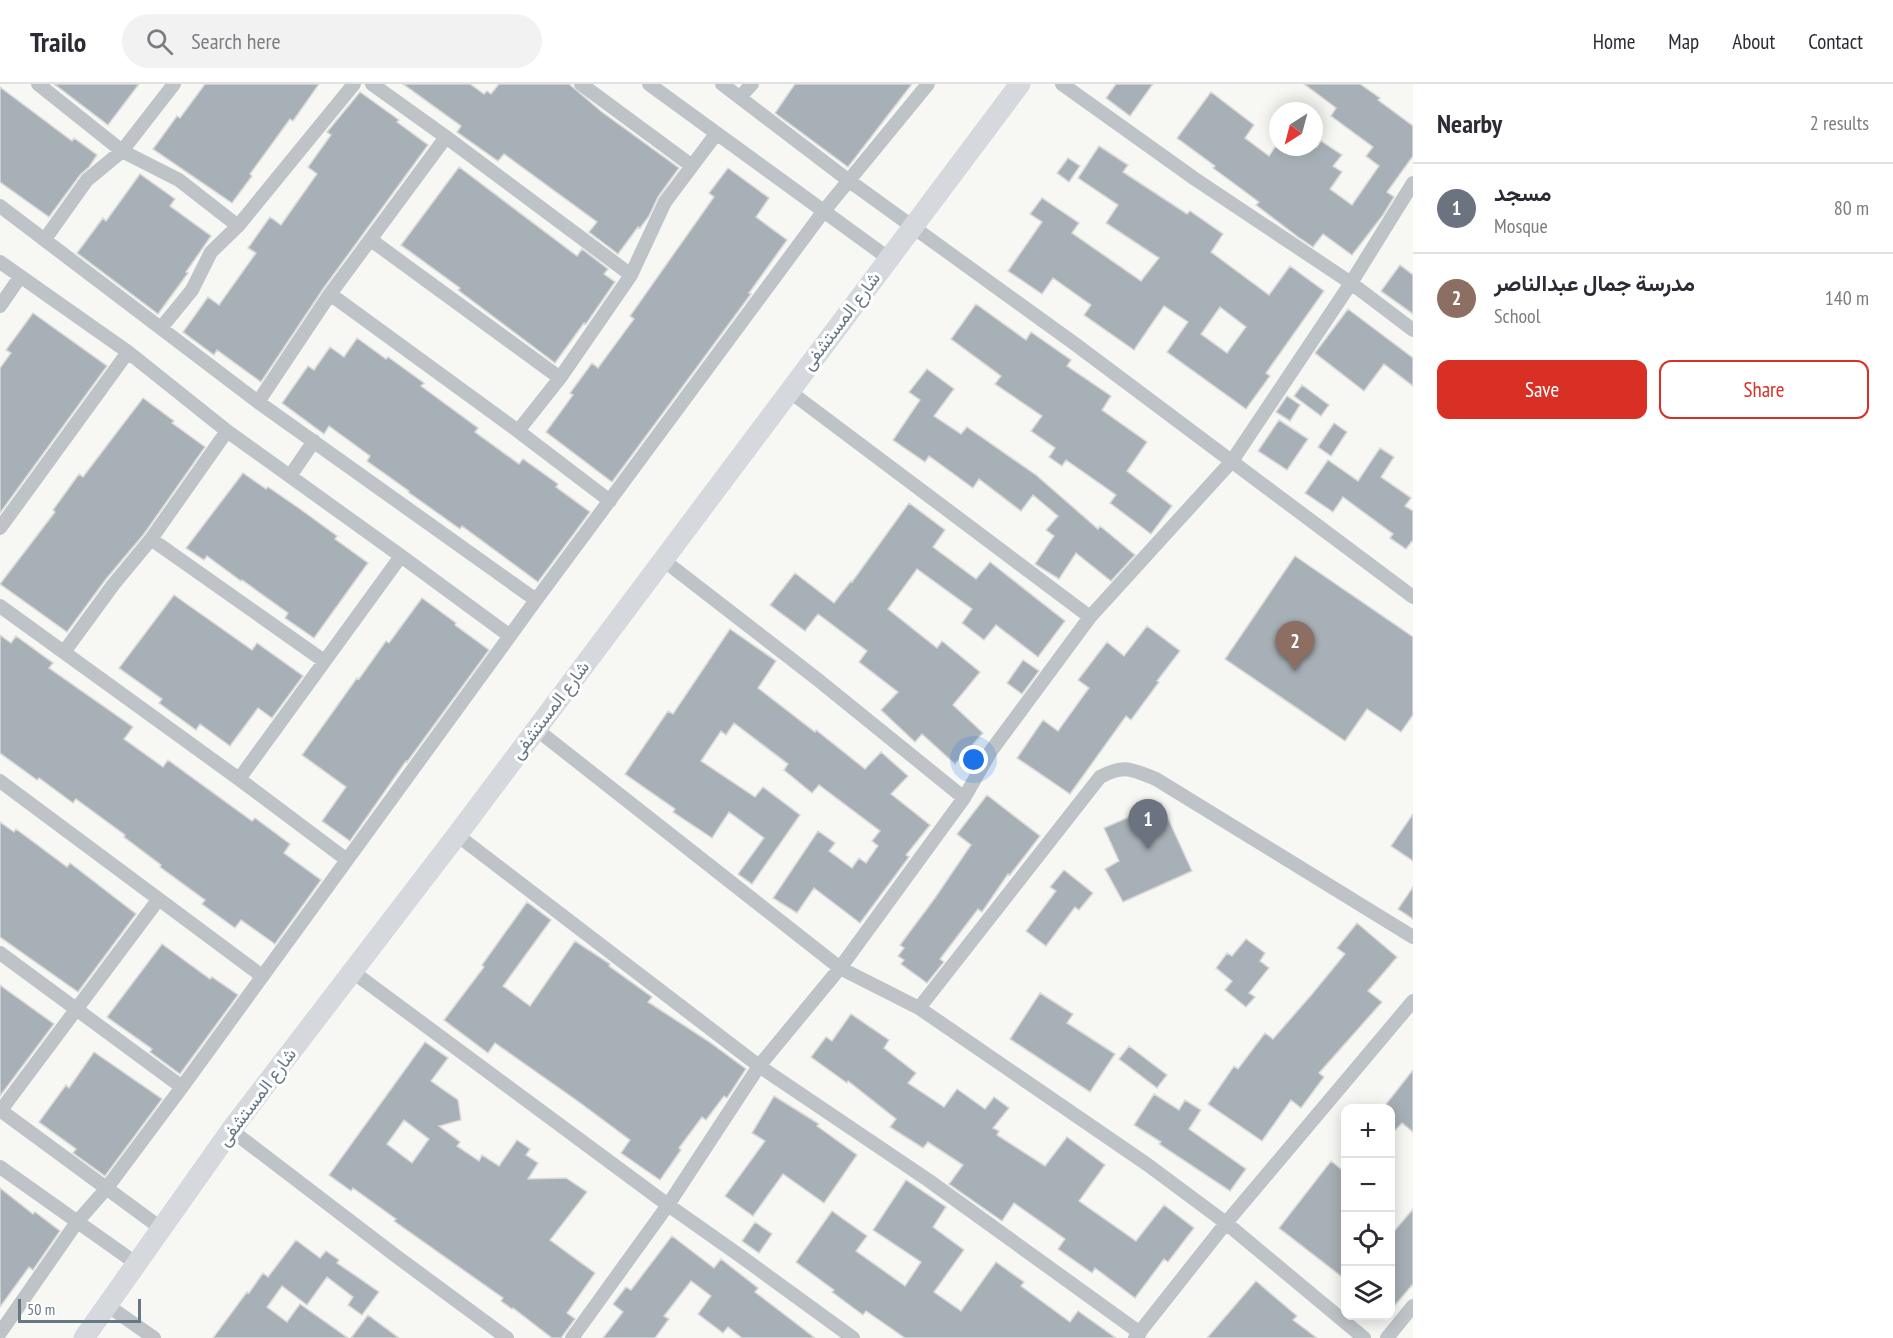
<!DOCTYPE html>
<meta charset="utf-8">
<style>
body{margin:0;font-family:"PT Sans Narrow",Vazirmatn,sans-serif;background:#f2f2f3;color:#2b2b33}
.controls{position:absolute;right:18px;bottom:18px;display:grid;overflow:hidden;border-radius:12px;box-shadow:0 3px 15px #0003}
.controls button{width:54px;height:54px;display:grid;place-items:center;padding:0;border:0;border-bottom:2px solid #e1e1e2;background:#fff;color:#2b2b33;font:30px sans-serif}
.compass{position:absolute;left:1269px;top:18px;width:54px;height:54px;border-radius:50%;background:#fff;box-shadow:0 3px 15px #0003;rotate:216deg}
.scale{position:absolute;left:18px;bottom:15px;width:123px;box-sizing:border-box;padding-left:6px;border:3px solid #677885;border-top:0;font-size:16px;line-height:21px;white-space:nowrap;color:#677885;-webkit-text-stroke:4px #fff;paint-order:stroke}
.you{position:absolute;left:974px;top:676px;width:21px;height:21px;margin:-15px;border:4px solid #fff;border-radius:50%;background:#1a73e8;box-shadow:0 0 0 9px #1a73e833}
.badge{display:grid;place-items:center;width:39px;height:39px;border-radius:50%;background:#d93025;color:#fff;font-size:20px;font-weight:700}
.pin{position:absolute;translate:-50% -50px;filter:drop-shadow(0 2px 3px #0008)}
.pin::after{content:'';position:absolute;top:32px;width:21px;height:18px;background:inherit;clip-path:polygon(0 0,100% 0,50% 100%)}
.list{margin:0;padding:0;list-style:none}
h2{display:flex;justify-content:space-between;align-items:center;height:78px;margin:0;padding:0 24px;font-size:26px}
h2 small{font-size:20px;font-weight:400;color:#7c7c81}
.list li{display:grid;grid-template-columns:39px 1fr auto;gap:18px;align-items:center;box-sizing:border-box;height:90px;padding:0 24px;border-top:2px solid #e1e1e2}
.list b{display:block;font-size:22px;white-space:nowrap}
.list p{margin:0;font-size:20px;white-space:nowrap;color:#7c7c81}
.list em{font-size:20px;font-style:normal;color:#7c7c81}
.actions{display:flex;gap:12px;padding:18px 24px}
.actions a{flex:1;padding:14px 0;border:2px solid #d93025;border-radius:12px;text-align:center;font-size:21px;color:#d93025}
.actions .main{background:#d93025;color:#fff}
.icon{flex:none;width:33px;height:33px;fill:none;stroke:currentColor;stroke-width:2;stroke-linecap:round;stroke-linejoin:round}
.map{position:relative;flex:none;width:1413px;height:1254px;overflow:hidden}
header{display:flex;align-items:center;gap:36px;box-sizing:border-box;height:84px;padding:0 30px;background:#fff;border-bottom:2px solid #e1e1e2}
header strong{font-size:28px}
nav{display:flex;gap:33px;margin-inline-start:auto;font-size:21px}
.search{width:420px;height:54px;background:#f2f2f3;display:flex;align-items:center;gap:15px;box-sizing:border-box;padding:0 21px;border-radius:33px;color:#7c7c81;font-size:22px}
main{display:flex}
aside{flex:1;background:#fff}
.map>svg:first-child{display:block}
.building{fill:#a7b0b6;stroke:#d9d9d7;stroke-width:1.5;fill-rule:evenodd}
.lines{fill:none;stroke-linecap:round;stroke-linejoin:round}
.minor{stroke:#bec3c7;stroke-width:14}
.trunk{stroke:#d5d9dd;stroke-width:21}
.labels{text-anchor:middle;stroke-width:6;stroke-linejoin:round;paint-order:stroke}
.street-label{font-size:18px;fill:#677885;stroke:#fff}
</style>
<header>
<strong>Trailo</strong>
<div class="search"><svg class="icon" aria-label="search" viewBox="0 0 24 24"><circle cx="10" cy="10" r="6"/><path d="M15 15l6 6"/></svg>Search here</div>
<nav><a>Home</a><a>Map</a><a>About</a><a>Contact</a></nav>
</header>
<main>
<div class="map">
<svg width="1413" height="1254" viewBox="0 0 1413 1254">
<rect width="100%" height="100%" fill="#f7f7f4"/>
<path class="building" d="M54 0H139L108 41Z
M205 0H319L293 37 290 35 250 90 252 92 232 119 153 65 177 32 180 34Z
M403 0H470L484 10 487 7 491 10 499 0H569L602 28 679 84 658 113 649 132 640 144 638 143 618 170 589 148 597 138 504 70 498 77 457 48 461 42Z
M795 0H912L848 83 775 29Z
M1116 0H1153L1130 32 1106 14Z
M1304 0H1360L1380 14 1378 16 1413 42V72L1387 108 1394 113 1383 131 1352 171 1323 150 1313 163 1298 153 1256 121 1259 118 1213 84 1215 82 1177 54 1211 8 1254 41 1245 54 1269 72 1275 63H1317L1321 57 1342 71 1333 82 1342 88 1330 105 1352 121 1379 82 1366 72 1373 63 1331 32 1336 24Z
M0 3 72 57 74 54 97 71 89 83 80 91 49 133 0 98Z
M360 8 399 36 397 38 428 61 323 205 261 298 217 266 214 271 183 248 208 213 219 221 256 169 248 164 270 133 281 141 317 90 308 83 331 51 327 48Z
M1099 62 1128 81 1123 88 1187 130 1190 127 1223 150 1211 168 1269 211 1290 182 1324 207 1266 289 1270 292 1246 325 1167 268 1188 238 1164 222 1134 266 1084 231 1091 221 1053 194 1042 210 1008 187 1042 138 1030 130 1042 114 1079 139 1072 149 1141 197 1159 174 1106 139 1118 121 1078 94ZM1220 223 1246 243 1227 269 1201 250Z
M1068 74 1080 82 1069 98 1057 89Z
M459 83 577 172 582 165 608 185 604 190 615 198 586 240 584 239 555 279 458 206 460 204 401 161Z
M728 84 769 114 756 133 787 156 749 209 751 210 612 398 546 348 573 311 570 309 592 279 598 284 634 235 630 232 714 113 709 109Z
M140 90 175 115 170 122 211 152 186 188 188 189 158 230 77 169 103 134 106 137Z
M1400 181 1413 191V230L1381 207Z
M976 220 1026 256 1031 248 1071 276 1067 282 1111 312 1102 326 1147 358 1127 387 1172 422 1151 450 1110 419 1116 411 1066 376 1062 382 1049 373 1055 364 1031 347 1042 332 995 300 1001 292 951 255Z
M1348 225 1413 274V302L1384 280 1364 307 1315 269Z
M33 229 107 282 0 429V284L11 269 6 266Z
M357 254 386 275 388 273 424 299 421 302 478 344 475 348 519 380 523 375 558 400 556 403 590 428 538 498 462 442 460 445 408 408 409 407 367 377 370 372 329 342 324 350 282 319 308 282 314 286 330 263 344 273Z
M927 285 954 305 934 332 961 350 967 343 1036 391 1098 445 1100 442 1135 471 1111 497 1076 469 1059 495 1035 480 1054 452 1046 446 1058 432 1033 411 1021 427 979 395 973 404 929 372 925 378 893 356 920 316 909 308Z
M1302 301 1329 321 1321 332 1294 312Z
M1287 312 1300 321 1290 337 1276 328Z
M143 314 174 337 172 339 205 363 144 450 106 495 67 548 0 500 55 428 53 426 79 390 83 393Z
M1279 336 1308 355 1287 386 1258 367Z
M1334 339 1347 348 1331 372 1318 363Z
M1380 364 1394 373 1381 393 1411 414 1405 422 1413 427V456L1406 465 1390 454 1393 450 1343 413 1333 428 1305 409 1328 376 1358 397Z
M243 389 266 405 268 403 300 425 337 452 335 455 368 479 314 554 285 534 288 529 242 496 241 497 207 472 204 476 186 464Z
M909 419 945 446 933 463 976 495 990 478 1065 537 1038 573 996 541 984 556 962 539 972 525 917 485 888 525 937 564 942 557 980 588 953 621 983 649 955 680 922 650 915 658 881 626 898 608 859 578 867 567 818 530 805 547 770 521 795 489 834 519 851 497 852 498Z
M1295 472 1413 553V631L1401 648 1367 625 1345 657 1225 575Z
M174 511 252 566 257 559 303 592 272 634 258 624 230 662 200 640 196 646 159 619 162 615 119 584Z
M422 514 456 539 455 541 489 566 407 678 406 677 350 757 322 737 346 703 302 671 357 594 359 595 386 557 389 559Z
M1147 542 1180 567 1157 597 1159 598 1131 636 1126 632 1070 710 1017 674 1043 636 1058 647 1089 604 1078 596 1107 558 1124 572Z
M730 545 776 577 758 604 815 648 816 646 865 685 881 668 908 692 891 710 930 741 906 771 909 773 860 839 814 804 797 829 773 814 818 747 835 759 829 767 852 784 859 774 866 779 878 762 872 757 880 747 819 701 812 709 784 686 788 680 734 639 726 651 721 647 701 677 755 713 763 703 800 731 752 800 738 790 764 754 729 728 712 754 673 728 675 725 625 690 668 627 673 630Z
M0 551 11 559 16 552 53 579 49 584 133 643 124 655 163 683 168 676 252 737 255 734 290 760 284 769 321 796 275 860 241 836 235 844 202 820 205 816 160 783 161 781 124 753 125 751 76 715 73 719 39 694 37 696 0 669Z
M1023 576 1039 587 1022 610 1007 599Z
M987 711 1040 752 1010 791 1008 790 982 828 978 825 940 875 944 878 927 899 901 880 904 876 898 872 904 864 900 861 935 814 971 761 957 750Z
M1161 719 1192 787 1123 818 1105 785 1119 777 1104 744Z
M1413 730V777L1391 762Z
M0 738 14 748 16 745 67 783 70 779 136 830 78 908 0 853Z
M1064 786 1093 809 1079 826 1075 823 1046 862 1026 847 1056 807 1050 803Z
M1413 803V835L1398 825Z
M527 818 551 836 503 902 530 922 575 857 610 880 609 882 652 913 648 918 708 957 746 985 727 1014 724 1012 706 1036 702 1033 679 1064 681 1066 660 1096 621 1069 630 1056 579 1018 495 959 488 969 444 936 484 883 482 881Z
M1357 839 1397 873 1368 907 1382 918 1319 989 1324 993 1301 1024 1291 1016 1262 1057 1208 1020 1234 982 1238 985 1265 949 1273 955 1313 909 1345 870 1337 864Z
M1246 855 1265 869 1260 877 1269 884 1249 909 1255 913 1246 923 1225 906 1232 897 1216 884 1227 869 1232 872Z
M162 860 210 895 212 893 238 911 180 990 150 968 152 965 107 933Z
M0 901 54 940 0 1012Z
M1040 909 1073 930 1067 939 1115 970 1090 1008 1010 955Z
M851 930 889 956 884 964 916 989 908 999 944 1023 957 1005 985 1025 994 1013 1009 1024 993 1044 999 1047 997 1051 1045 1082 1067 1053 1105 1081 1079 1117 1136 1157 1164 1121 1194 1144 1168 1178 1164 1175 1135 1214 1095 1184 1092 1189 1058 1165 1065 1155 1014 1119 1002 1137 949 1100 963 1081 928 1058 923 1064 890 1043 896 1035 848 997 847 999 811 973 826 953 832 957Z
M425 958 448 974 431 997 458 1016 461 1036 439 1042 460 1058 457 1062 479 1077 482 1071 499 1082 517 1056 530 1065 526 1071 538 1079 528 1095 566 1094 587 1108 550 1156 595 1189 567 1229 575 1235 561 1254H552L513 1224 512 1225 501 1217 503 1214 394 1137 396 1135 353 1104 351 1107 329 1091ZM404 1036 429 1055 412 1079 387 1060Z
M1129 962 1167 991 1157 1004 1119 975Z
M94 968 162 1015 105 1092 73 1069 76 1065 39 1038 66 1001 69 1004Z
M1413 986V1048L1402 1039 1390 1052V1024H1383Z
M1154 1010 1179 1026 1185 1016 1201 1026 1189 1045 1246 1085 1230 1107 1159 1060 1161 1058 1134 1041Z
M774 1012 819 1040 817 1042 857 1071 824 1119 783 1090 753 1132 725 1112 765 1057 752 1049Z
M1331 1077 1346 1089V1196L1279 1144Z
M906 1096 946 1123 933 1143 964 1166 934 1208 961 1227 996 1178 1024 1198 1021 1202 1070 1238 1078 1227 1116 1254H905L866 1227 863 1231 832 1208 834 1206 796 1178 832 1127 867 1152 856 1167 905 1202 921 1178 873 1146Z
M0 1104 33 1130 35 1128 60 1147 33 1186 29 1183 0 1223Z
M1413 1125V1200L1390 1227V1152Z
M755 1138 772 1150 759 1169 742 1157Z
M672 1152 714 1184 721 1175 758 1204 755 1208 815 1254H742L728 1243 723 1249 698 1230 711 1212 691 1197 664 1232 669 1235 655 1254H603L623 1228 613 1220 626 1203 631 1206Z
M296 1156 320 1174 326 1167 339 1176 337 1179 379 1208 362 1231 348 1221 353 1213 327 1193 307 1221 282 1202 267 1223 287 1238 300 1220 348 1254H213L247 1208 249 1209 263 1189 268 1193Z
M1256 1197 1297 1232 1293 1236 1317 1254H1207Z
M368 1231 399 1254H351Z"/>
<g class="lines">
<path class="minor" d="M38 0 122 67 179 96 238 142
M372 0 446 53 631 191
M581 0 692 82
M649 0 888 174
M722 0 848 96 1075 260 1413 513
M1062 0 1195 95 1351 199 1413 246
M740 13 752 0
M0 122 258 318 536 516
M45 155 87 96 122 67 174 0
M371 156 560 294
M0 178 128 268 227 347 401 472 510 552
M330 210 518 347 610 417
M0 222 20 193
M161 244 192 206 211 168 238 142 354 0
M789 307 1090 533
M258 318 330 210 446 53
M518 347 560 294 631 191 665 118 716 50
M290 392 314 357
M0 444 128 268
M151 455 324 577
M662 475 817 595 964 714
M0 522 239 695 347 776
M64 568 113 501 151 455 227 347
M536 645 840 884 919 924 1148 1081 1226 1139 1364 1254
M239 695 401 472
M0 697 262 892
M457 751 759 982 928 1096 1140 1249
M0 869 182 1003
M353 888 668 1121 739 1171 853 1254
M919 924 1100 693C1124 680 1131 685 1156 695L1413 853
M0 1026 162 1145
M1 1026 158 816
M231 1046 396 1172 507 1254
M0 1083 137 1180
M107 1221 154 1254
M0 1249 77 1138 106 1105 182 1003 536 516 823 128 928 0
M572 1254 668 1121 759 982 840 884 964 714 991 667 1090 533 1232 377 1351 199 1413 99
M1135 1254 1226 1139 1413 917
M1387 1254 1413 1222"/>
<path class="trunk" d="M84 1254 231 1046 457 751 1020 0"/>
</g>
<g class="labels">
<g class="street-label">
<text transform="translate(841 237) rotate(-53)" y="6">شارع المستشفى</text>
<text transform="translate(550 626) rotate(-53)" y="6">شارع المستشفى</text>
<text transform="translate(257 1013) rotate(-53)" y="6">شارع المستشفى</text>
</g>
</g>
</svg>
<div class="controls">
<button>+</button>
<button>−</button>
<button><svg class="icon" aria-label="locate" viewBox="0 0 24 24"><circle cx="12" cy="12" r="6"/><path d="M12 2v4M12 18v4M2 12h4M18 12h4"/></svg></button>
<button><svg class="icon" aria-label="layers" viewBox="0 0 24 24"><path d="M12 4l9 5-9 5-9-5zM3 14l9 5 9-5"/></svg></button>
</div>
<svg class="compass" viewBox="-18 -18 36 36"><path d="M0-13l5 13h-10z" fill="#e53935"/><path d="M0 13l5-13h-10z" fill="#7c7c81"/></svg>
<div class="scale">50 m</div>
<div class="you"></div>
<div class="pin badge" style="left:1148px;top:765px;background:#6b7280">1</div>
<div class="pin badge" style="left:1295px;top:587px;background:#8d6e63">2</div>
</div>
<aside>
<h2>Nearby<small>2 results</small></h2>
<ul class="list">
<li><span class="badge" style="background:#6b7280">1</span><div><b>مسجد</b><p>Mosque</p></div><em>80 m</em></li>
<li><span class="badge" style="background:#8d6e63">2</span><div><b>مدرسة جمال عبدالناصر</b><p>School</p></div><em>140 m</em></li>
</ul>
<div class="actions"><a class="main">Save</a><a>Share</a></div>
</aside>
</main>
